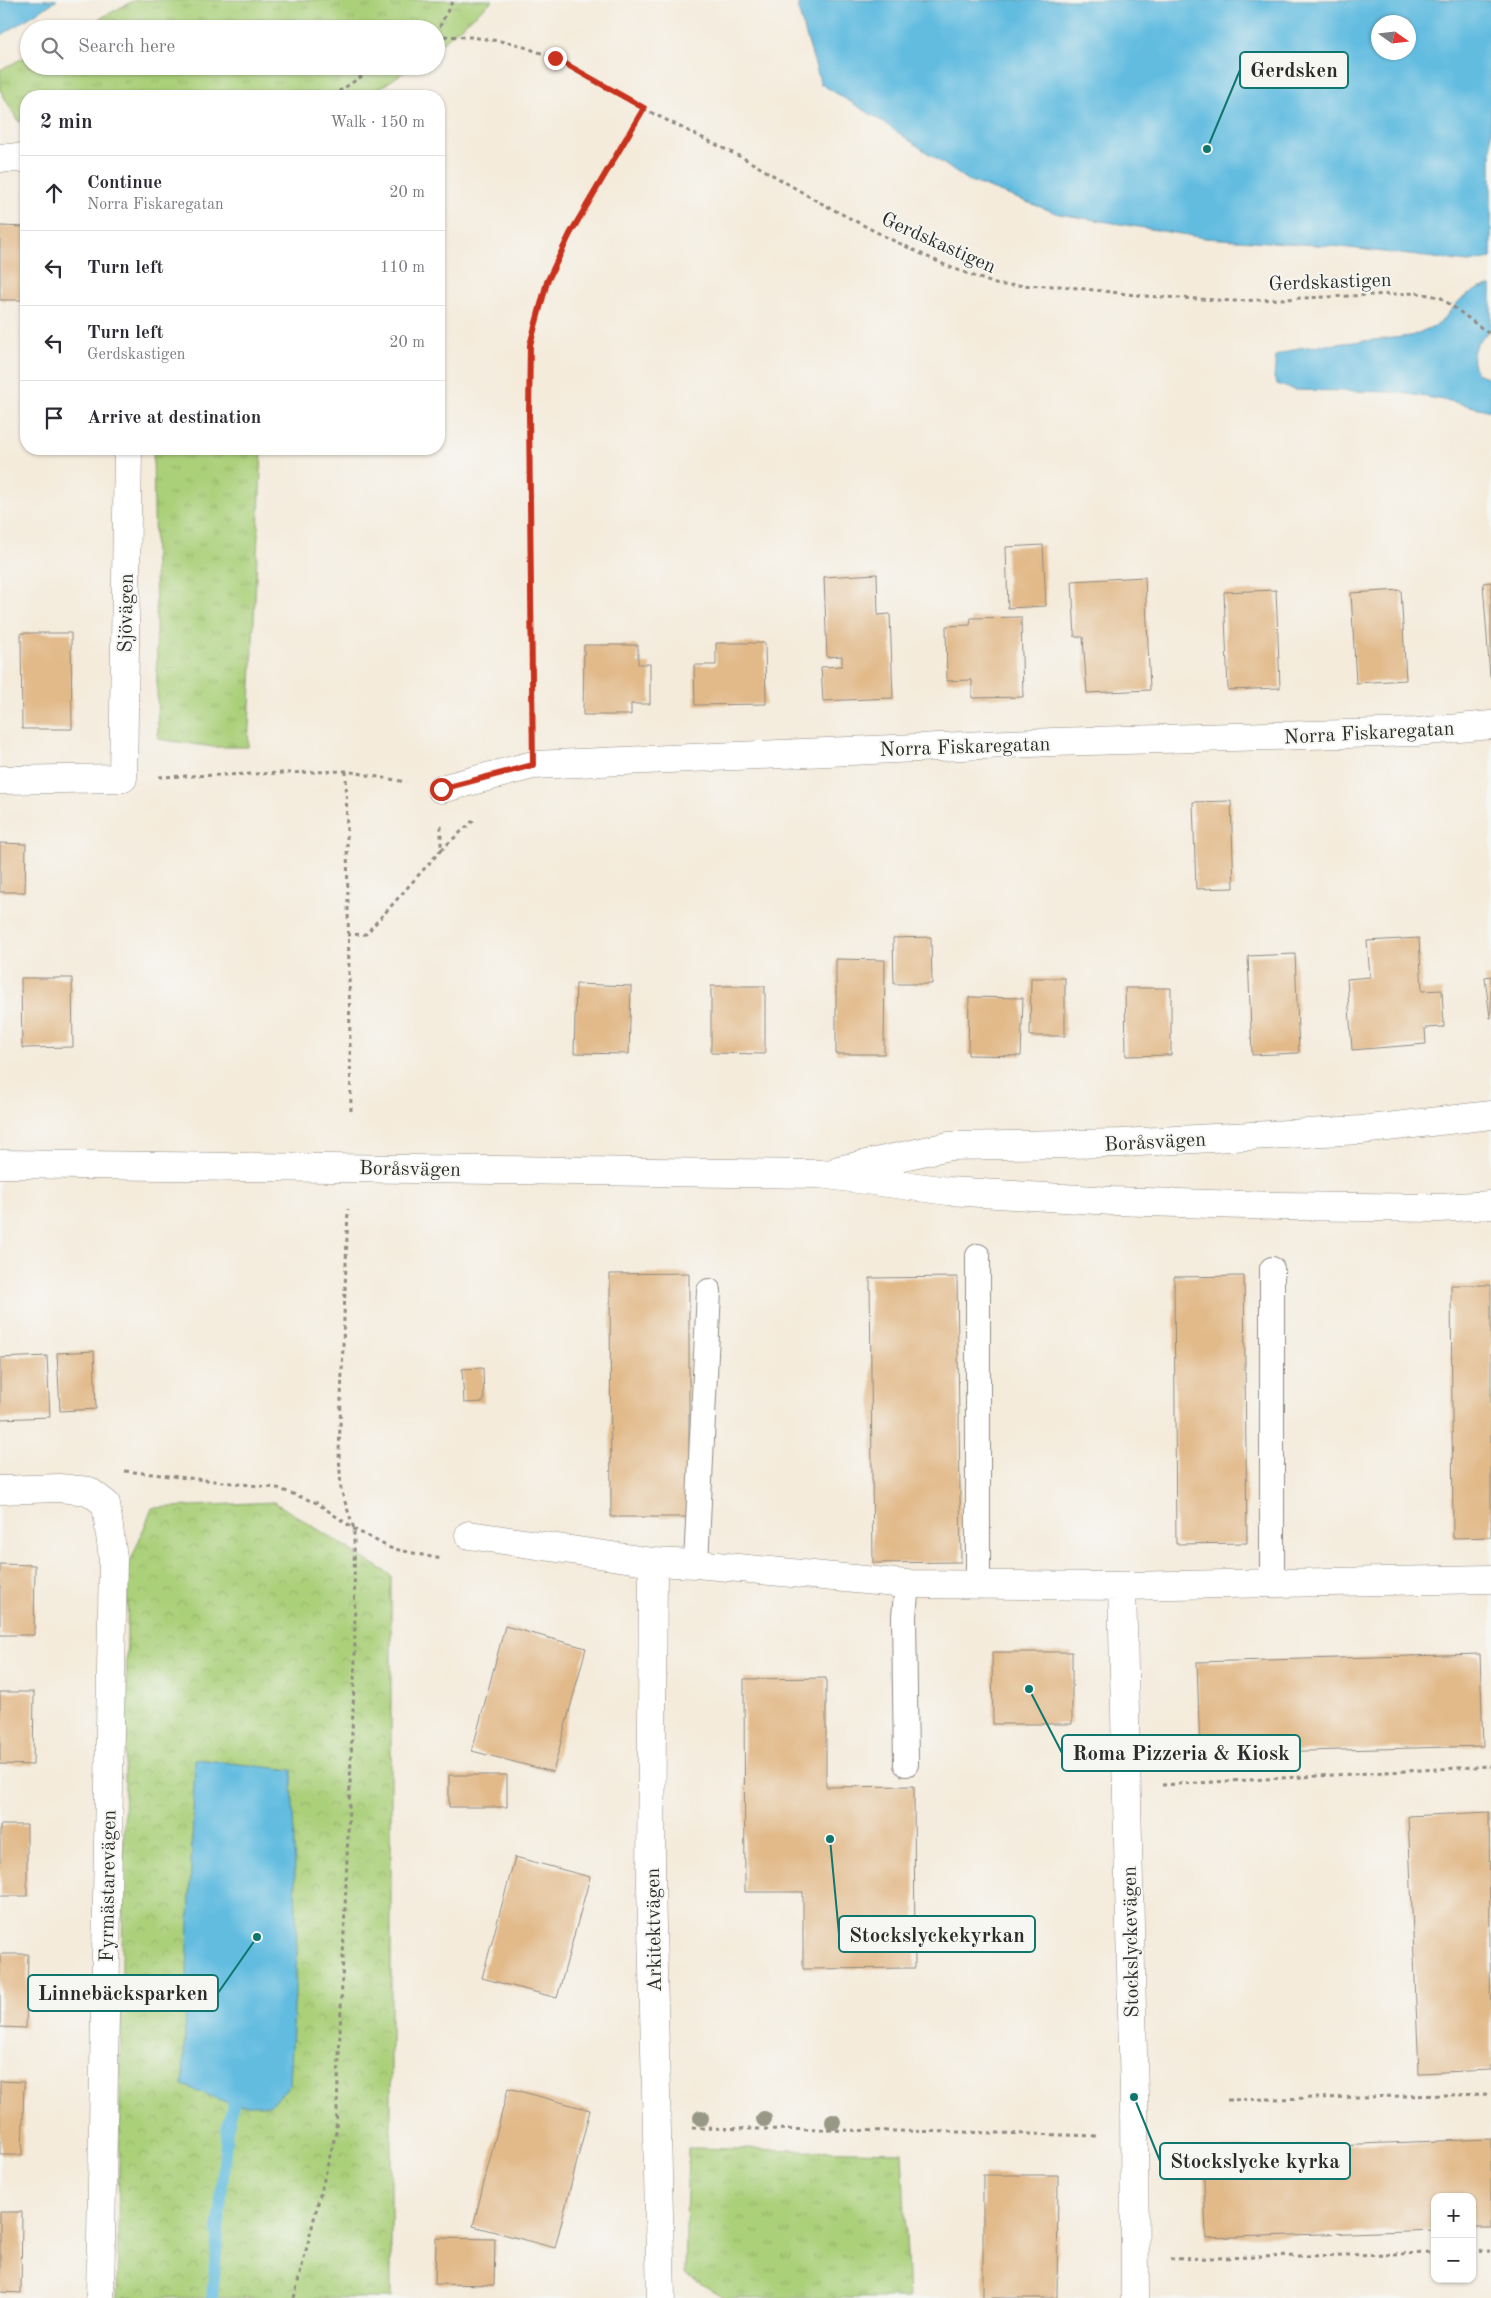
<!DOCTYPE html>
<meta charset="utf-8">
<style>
body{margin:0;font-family:"Old Standard TT",serif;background:#f2f2f3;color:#2b2b33}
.controls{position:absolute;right:15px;bottom:15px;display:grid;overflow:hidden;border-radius:10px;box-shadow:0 1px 4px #0004}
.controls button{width:45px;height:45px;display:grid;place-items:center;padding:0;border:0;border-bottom:1px solid #e1e1e2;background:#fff;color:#2b2b33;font:25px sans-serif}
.compass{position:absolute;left:1371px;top:15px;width:45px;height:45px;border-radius:50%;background:#fff;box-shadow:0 1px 4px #0004;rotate:104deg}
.stop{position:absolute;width:15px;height:15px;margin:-11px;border:4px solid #c8321e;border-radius:50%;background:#fff}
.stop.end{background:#c8321e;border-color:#fff;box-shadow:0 1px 5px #0008}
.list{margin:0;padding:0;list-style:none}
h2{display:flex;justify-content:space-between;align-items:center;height:65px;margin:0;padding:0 20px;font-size:21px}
h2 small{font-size:16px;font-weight:400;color:#7c7c81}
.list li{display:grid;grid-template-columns:32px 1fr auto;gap:15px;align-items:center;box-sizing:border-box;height:75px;padding:0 20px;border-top:1px solid #e1e1e2}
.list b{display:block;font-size:19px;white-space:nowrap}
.list p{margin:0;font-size:16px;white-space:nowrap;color:#7c7c81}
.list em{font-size:16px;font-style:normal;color:#7c7c81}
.icon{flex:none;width:28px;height:28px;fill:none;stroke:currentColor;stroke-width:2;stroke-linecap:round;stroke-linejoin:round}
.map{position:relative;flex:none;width:1491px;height:2298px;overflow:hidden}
.search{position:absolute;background:#fff;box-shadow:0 1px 4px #0004;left:20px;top:20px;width:425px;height:55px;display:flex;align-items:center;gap:12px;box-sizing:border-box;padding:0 18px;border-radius:28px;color:#7c7c81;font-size:19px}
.panel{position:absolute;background:#fff;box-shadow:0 1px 4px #0004;left:20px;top:90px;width:425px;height:365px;border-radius:20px}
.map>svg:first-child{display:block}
.grass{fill:url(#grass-tufts);stroke:#6b7e52}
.park{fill:url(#park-crowns);stroke:#6b7e52}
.water{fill:#62bce0;stroke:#467486;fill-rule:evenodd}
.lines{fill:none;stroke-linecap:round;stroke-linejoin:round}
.stream{stroke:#62bce0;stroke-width:12}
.building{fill:#e2ba8a}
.service-casing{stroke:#908b83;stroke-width:26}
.minor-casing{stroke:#908b83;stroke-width:29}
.secondary-casing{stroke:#908b83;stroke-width:29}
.path{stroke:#908b83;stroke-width:3;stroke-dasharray:4 4;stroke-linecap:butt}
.service{stroke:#fff;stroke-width:24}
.minor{stroke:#fff;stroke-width:28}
.secondary{stroke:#fff;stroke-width:28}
.tree{fill:#979885}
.route{stroke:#c8321e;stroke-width:6}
.labels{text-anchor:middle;stroke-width:4;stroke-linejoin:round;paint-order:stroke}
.street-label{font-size:20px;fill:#2b2b2b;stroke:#f6f6f2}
.leader{fill:none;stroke:#0f766e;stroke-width:2}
.callout-dot{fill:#0f766e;stroke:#f6f6f2;stroke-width:2}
.callout{fill:#f6f6f2;stroke:#0f766e;stroke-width:2}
.callout-label{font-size:21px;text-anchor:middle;font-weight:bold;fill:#2b2b2b}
</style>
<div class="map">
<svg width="1491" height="2298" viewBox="0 0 1491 2298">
<defs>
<pattern id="grass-tufts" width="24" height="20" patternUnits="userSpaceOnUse" patternTransform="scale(1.25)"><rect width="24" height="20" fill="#abd07a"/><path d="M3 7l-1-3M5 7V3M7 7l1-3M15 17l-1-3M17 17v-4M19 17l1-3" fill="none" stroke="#93b36a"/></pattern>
<pattern id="park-crowns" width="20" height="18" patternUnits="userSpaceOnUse" patternTransform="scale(1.25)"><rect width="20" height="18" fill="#abd07a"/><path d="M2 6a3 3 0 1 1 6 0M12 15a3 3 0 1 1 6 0" fill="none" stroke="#93b36a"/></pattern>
</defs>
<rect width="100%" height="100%" fill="#f6f6f2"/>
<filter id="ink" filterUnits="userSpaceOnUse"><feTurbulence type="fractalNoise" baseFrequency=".02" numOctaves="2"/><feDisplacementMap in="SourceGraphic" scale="10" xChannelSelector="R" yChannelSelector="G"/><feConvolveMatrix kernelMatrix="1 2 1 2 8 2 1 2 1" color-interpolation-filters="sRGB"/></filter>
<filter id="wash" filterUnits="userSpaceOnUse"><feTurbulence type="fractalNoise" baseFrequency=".0096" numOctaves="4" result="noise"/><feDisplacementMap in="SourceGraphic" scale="20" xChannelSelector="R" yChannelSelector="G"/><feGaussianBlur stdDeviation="1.12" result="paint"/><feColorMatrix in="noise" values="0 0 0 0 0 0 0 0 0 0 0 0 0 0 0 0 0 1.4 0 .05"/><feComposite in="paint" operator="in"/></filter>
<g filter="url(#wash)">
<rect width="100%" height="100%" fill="#f4ebdb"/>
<path class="grass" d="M135 0H493L436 48V29H80Z
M29 55V66H413L368 96H26V122H19L0 90V70Z
M153 449H262L248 747H213L158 739Z
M688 2148 902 2152 909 2298H725L685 2274Z"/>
<path class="park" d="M274 1502 391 1575V2298H117L128 1568 152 1508Z"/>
<path class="water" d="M0 0H57L0 36Z
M799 0H1491V258L1469 262 1332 246 1205 238 1059 214 967 180 877 118 821 84 799 13ZM1408 22V52H1378V22Z
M1491 286V330C1474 342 1469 353 1476 373L1491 378V411L1450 401 1396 392 1294 390 1277 384 1274 378 1276 356 1298 348 1411 336 1439 324 1461 299 1480 288Z
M195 1759 292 1770 297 1953 290 2085 270 2105H233L183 2085Z"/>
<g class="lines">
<path class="stream" d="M212 2298 227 2130 233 2105"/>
</g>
<g id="blocks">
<path class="building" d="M0 226 26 227V300H0Z
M1043 545 1046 606 1008 608 1006 547Z
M877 574 878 615 890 614 893 698 823 701 821 667 842 666V656L827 657 824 577Z
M1145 577 1150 690 1087 693 1083 637H1075L1072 581Z
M1491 582V677H1490L1483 583Z
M1276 590 1280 688 1228 690 1224 592Z
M1401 590 1406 680 1356 683 1351 593Z
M1021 617 1023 697 972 698V680L947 681 946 626 970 625 971 618Z
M21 633H71L72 729H22Z
M716 643H765L766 704 695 705 694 665H716Z
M584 645H638V664H650V704H631V715H583Z
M1231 801 1234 888 1196 889 1193 802Z
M0 843 26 844 25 892H0Z
M931 937 932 984H894L893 938Z
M1419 938 1422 991 1442 990 1444 1027 1425 1028 1426 1044 1352 1050 1347 979 1370 977 1367 941Z
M1295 954 1299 1053 1252 1055 1248 956Z
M836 959 885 960 884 1054H836Z
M1491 976V1018H1490L1485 977Z
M21 978H72L73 1047 22 1048Z
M1031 978H1065V1036H1030Z
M576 984 631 986 629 1054 574 1053Z
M711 986H765V1054L711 1053Z
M1125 988H1171V1055L1126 1056Z
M969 997 1023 998 1021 1056 968 1055Z
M689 1273V1517H611L610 1274Z
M1244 1276 1247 1543 1176 1544 1174 1277Z
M957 1277 961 1562 873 1563 870 1278Z
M1451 1285H1491V1537L1453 1538Z
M94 1351 96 1409 60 1411 57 1353Z
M47 1356 50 1417 0 1419V1358Z
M483 1368 484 1402 464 1403 462 1369Z
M0 1564 35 1565 34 1635H0Z
M505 1626 586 1648 553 1772 472 1751Z
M992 1652H1072V1724H993Z
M1480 1654 1483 1746 1200 1754 1197 1662Z
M826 1678V1787L914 1786 915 1968 803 1969V1892H745L744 1679Z
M0 1692H34L33 1765 0 1764Z
M449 1775H507V1807H449Z
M1489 1812 1491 2070 1419 2073 1408 1816Z
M0 1825H27V1896H0Z
M515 1857 590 1877 557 1998 482 1978Z
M0 1954H28L26 2028 0 2027Z
M0 2081 24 2082 22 2155H0Z
M508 2088 590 2110 555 2248 473 2226Z
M1491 2139V2228H1472V2197H1435V2230L1206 2238 1203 2150Z
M983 2175H1058L1057 2298H983Z
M0 2212H22L21 2293 0 2292Z
M436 2238 495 2239 494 2285 435 2284Z"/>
</g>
</g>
<g filter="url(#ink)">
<use href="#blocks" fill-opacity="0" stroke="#908b83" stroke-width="1"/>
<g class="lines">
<g class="service-casing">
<path id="service" d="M978 1256V1585
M1272 1269V1584
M696 1564 709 1291
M906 1764 904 1616 907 1584"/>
</g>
<g class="minor-casing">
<path id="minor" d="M0 158H26
M0 780 123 778 128 449
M441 789 533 765 1053 742 1417 732 1491 725
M0 1490 59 1488 89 1491 106 1504 113 1558 100 2298
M469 1535 653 1562 696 1564 907 1584 1122 1586 1491 1579
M653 1562 651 1885 661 2298
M1122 1586 1134 2097 1135 2298"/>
</g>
<g class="secondary-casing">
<path id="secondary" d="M0 1164 820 1174 948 1191 1112 1201 1281 1206 1439 1208 1491 1205
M839 1170 949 1146 1121 1143 1361 1130 1491 1115"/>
</g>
<path class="path" d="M436 34 453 0
M436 36 471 37 513 43 555 58 644 109 747 160 817 201 884 236 947 266 998 285 1061 286 1144 296 1235 301 1417 293 1440 297 1491 335
M332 96 377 66
M532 730 529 414 530 345 547 282 570 234 644 109
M346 771 351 1111
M159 777 346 771 406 782
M441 850 475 819
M347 935 366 934 441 850V825
M125 1471 277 1488 317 1503 354 1529 390 1548 441 1559
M1162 1785 1491 1766
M1227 2100 1491 2094
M692 2128 962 2132 1098 2136
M1472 2252 1491 2251
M1170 2259 1435 2253
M294 2298 336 2132 355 1659 354 1529 341 1490 339 1453 348 1209"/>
<use href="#service" class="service"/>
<use href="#minor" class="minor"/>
<use href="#secondary" class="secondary"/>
</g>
<g class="tree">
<circle cx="701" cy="2118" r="8"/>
<circle cx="764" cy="2119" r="8"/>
<circle cx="833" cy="2122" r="8"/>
</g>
</g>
<g class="lines" filter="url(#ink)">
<path class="route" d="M441 789 533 765 529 414 530 345 547 282 570 234 644 108 555 58"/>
</g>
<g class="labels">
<g class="street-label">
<text transform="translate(939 242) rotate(24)" y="7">Gerdskastigen</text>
<text transform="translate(1330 281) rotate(-2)" y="7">Gerdskastigen</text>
<text transform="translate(125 613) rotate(-89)" y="7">Sjövägen</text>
<text transform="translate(1369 732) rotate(-3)" y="7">Norra Fiskaregatan</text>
<text transform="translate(965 746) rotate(-2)" y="7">Norra Fiskaregatan</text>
<text transform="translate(1155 1141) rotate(-3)" y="7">Boråsvägen</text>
<text transform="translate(410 1168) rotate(1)" y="7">Boråsvägen</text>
<text transform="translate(107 1886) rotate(-89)" y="7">Fyrmästarevägen</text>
<text transform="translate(653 1930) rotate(-91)" y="7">Arkitektvägen</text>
<text transform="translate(1130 1942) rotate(-91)" y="7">Stockslyckevägen</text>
</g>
</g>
<path class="leader" d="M1207 149L1240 70M1029 1689L1062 1753M830 1839L839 1934M257 1937L218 1993M1134 2097L1160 2161"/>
<g class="callout-dot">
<circle cx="1207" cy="149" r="5"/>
<circle cx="1029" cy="1689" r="5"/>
<circle cx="830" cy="1839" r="5"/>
<circle cx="257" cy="1937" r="5"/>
<circle cx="1134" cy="2097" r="5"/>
</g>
<g class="callout">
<rect x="1240" y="52" width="108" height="36" rx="5"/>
<rect x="1062" y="1735" width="238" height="36" rx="5"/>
<rect x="839" y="1916" width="196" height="36" rx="5"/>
<rect x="28" y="1975" width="190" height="36" rx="5"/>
<rect x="1160" y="2143" width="190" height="36" rx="5"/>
</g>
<g class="callout-label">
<text x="1294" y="77">Gerdsken</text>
<text x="1181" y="1760">Roma Pizzeria &amp; Kiosk</text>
<text x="937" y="1942">Stockslyckekyrkan</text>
<text x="123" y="2000">Linnebäcksparken</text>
<text x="1255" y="2168">Stockslycke kyrka</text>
</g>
</svg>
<div class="controls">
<button>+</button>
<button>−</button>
</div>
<svg class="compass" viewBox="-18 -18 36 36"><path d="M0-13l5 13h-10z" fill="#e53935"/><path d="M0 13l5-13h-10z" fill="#7c7c81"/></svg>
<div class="stop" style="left:441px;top:789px"></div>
<div class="stop end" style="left:555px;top:58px"></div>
<div class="search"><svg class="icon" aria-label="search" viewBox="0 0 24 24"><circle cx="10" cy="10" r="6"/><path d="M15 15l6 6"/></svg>Search here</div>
<section class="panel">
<h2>2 min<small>Walk · 150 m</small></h2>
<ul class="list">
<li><svg class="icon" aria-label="ahead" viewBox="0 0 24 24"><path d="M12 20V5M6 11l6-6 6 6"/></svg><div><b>Continue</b><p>Norra Fiskaregatan</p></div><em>20 m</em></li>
<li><svg class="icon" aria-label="left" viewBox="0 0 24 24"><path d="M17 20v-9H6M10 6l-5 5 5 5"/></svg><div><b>Turn left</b></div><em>110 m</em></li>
<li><svg class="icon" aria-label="left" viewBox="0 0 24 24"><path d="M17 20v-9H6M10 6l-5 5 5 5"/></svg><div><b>Turn left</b><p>Gerdskastigen</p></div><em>20 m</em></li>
<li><svg class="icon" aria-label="arrive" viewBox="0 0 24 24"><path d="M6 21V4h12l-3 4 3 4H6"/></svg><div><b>Arrive at destination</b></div></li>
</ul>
</section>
</div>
